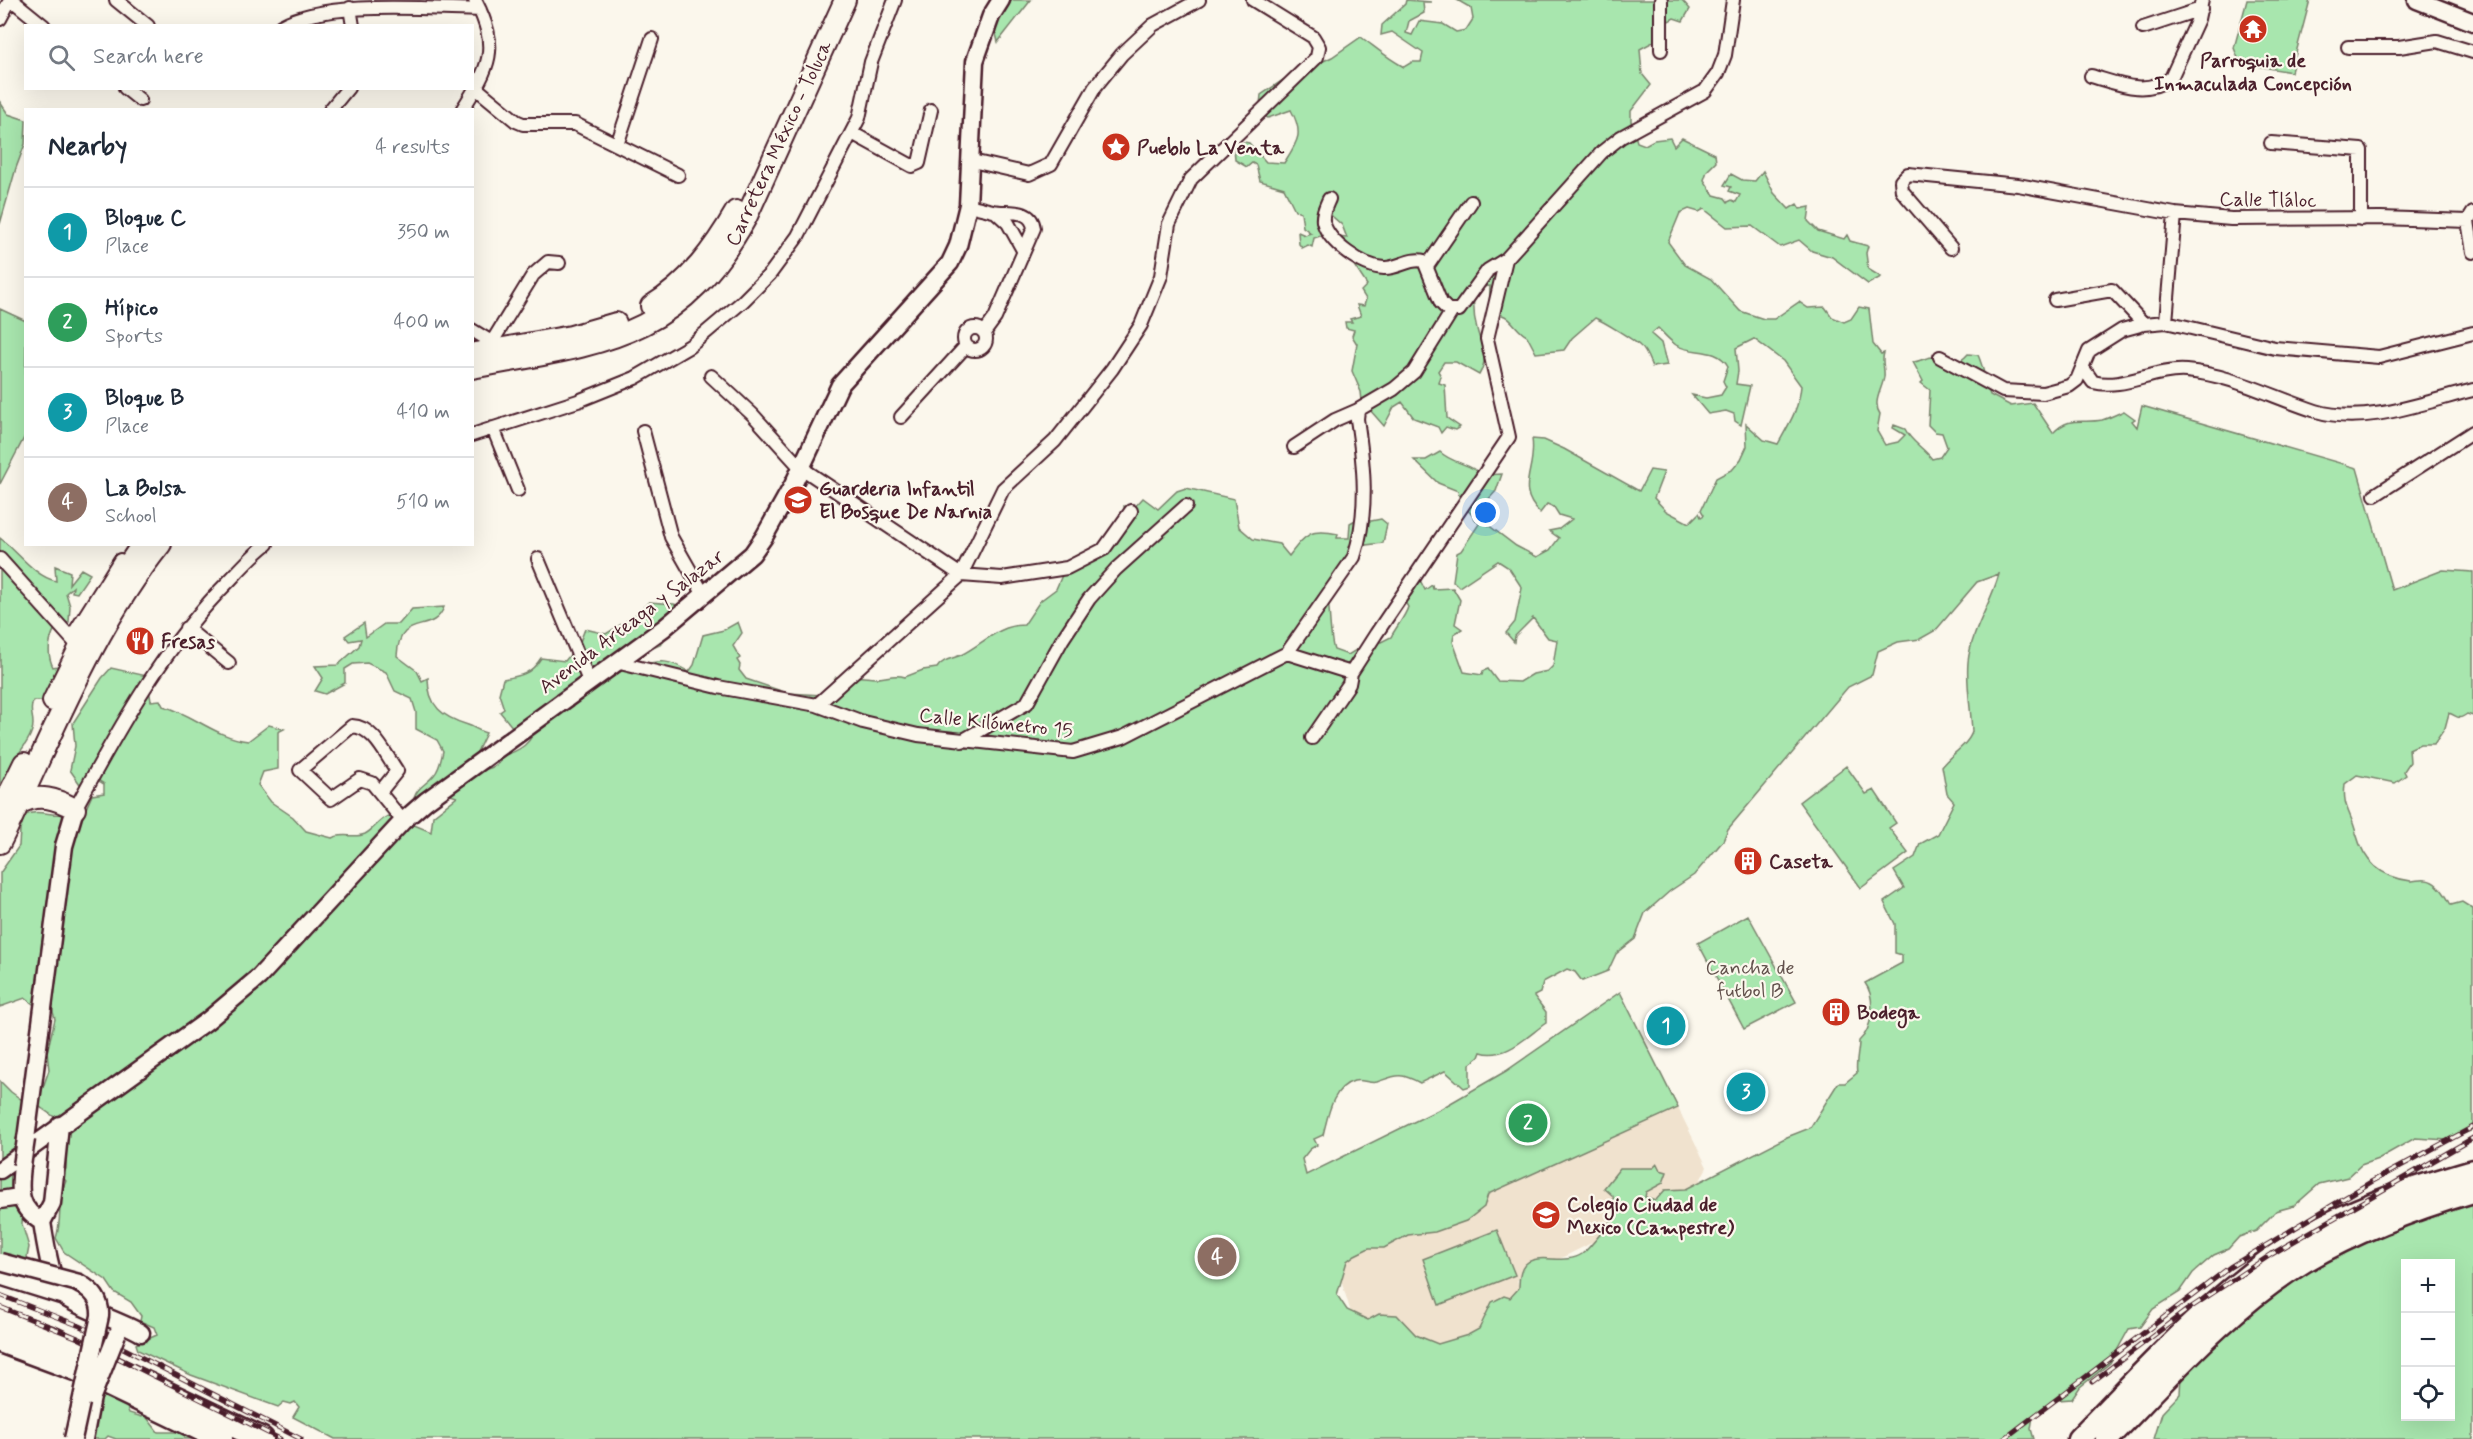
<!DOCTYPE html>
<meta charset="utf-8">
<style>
body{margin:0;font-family:Mynerve,sans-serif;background:#f6f6f7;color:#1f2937}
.controls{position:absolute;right:18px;bottom:18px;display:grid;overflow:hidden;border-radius:0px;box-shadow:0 6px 24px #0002}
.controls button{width:54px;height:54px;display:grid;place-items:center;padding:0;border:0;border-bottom:2px solid #e0e1e3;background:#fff;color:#1f2937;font:30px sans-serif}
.you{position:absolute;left:1486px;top:513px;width:21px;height:21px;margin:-15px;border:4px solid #fff;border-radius:50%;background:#1a73e8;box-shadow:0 0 0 9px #1a73e833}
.badge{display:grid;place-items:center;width:39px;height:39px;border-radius:50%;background:#d93025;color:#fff;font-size:20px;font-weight:700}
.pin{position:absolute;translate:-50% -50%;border:3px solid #fff;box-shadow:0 2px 6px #0006}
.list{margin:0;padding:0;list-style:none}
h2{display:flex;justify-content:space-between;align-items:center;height:78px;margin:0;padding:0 24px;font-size:26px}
h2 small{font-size:20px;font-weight:400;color:#747a83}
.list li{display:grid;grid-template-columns:39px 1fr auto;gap:18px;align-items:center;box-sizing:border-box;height:90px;padding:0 24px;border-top:2px solid #e0e1e3}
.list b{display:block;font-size:22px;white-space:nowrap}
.list p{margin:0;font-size:20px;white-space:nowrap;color:#747a83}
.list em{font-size:20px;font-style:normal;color:#747a83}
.icon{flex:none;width:33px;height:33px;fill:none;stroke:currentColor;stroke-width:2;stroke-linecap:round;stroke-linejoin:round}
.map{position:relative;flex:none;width:2473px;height:1439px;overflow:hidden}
.search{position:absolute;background:#fff;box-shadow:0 6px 24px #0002;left:24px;top:24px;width:450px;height:66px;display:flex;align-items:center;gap:15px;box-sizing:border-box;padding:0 21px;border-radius:0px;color:#747a83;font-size:22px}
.panel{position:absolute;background:#fff;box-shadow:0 6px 24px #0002;left:24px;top:108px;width:450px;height:438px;border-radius:0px}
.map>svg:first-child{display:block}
.built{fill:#f0e2ce}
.green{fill:#a8e6ae;stroke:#79826c;stroke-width:1.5;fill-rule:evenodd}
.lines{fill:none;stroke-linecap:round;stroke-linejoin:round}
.street-casing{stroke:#4a1f2b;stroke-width:16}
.secondary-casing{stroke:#4a1f2b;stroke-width:21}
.primary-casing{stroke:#4a1f2b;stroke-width:24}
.highway-casing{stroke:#4a1f2b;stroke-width:27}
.street{stroke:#fbf7ec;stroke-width:12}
.secondary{stroke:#fbf7ec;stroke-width:16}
.primary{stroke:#fbf7ec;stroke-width:20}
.highway{stroke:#fbf7ec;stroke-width:22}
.rail-casing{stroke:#4a1f2b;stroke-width:5}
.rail{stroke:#fbf7ec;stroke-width:3;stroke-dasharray:9;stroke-linecap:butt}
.secondary-bridge-casing{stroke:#4a1f2b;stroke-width:21;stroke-linecap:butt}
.secondary-bridge{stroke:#fbf7ec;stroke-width:16}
.labels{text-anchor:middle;stroke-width:4.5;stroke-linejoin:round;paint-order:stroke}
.poi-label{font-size:20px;font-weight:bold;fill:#4a1f2b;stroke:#fbf7ec;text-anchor:start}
.street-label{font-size:20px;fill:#4a1f2b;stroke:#fbf7ec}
.park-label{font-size:20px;fill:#62514c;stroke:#fbf7ec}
</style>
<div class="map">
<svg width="2473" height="1439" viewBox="0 0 2473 1439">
<rect width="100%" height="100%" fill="#fbf7ec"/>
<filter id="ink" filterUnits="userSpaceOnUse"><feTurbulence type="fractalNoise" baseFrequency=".0167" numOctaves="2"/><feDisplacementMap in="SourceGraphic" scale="12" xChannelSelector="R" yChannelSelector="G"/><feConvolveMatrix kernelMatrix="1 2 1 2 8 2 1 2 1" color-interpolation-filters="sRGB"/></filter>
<g filter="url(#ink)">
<path class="built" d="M1678 1108 1707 1167 1694 1192 1517 1280 1527 1314 1414 1353 1358 1336 1336 1263Z"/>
<path class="green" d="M1007 0H1031L998 42 995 30Z
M1406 0 1432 2H1423L1424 13 1409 21 1406 33 1412 35 1419 21 1443 24 1456 32 1466 30 1473 19 1471 8 1457 0H1682L1690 9 1683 21 1674 18 1665 23 1657 40 1640 49 1642 74 1651 85 1631 111V121L1637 142 1645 145 1654 140 1670 138 1674 146 1682 138 1715 154 1716 162 1707 171 1704 180 1714 195 1725 198 1728 202 1732 200 1736 202 1740 195 1729 191 1731 187 1724 185 1731 174 1742 180 1755 181 1763 171 1774 193 1789 209 1797 204 1800 209 1810 207 1808 221 1818 231 1844 239 1847 235 1850 241 1868 246 1866 253 1868 269 1881 277 1868 284 1832 257 1812 251 1799 240 1780 247 1752 226 1727 227 1704 209 1699 212 1689 209 1680 213 1668 242 1685 265 1711 279 1740 311 1764 319H1774L1799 302 1808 308 1825 307 1832 317 1844 322 1851 319 1859 307 1869 309 1873 344 1881 354 1884 353C1881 361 1885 368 1884 377 1882 390 1872 402 1880 414L1877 431 1885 445 1898 442 1905 435 1893 428 1894 425 1905 429C1911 442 1923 447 1932 459L1940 457 1947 447 1942 433 1935 432 1928 425 1930 390 1921 383 1923 381 1913 362C1919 362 1926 357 1932 357 1948 360 1956 368 1968 354L1978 355C1984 368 1985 381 1990 395L2011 406 2033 403 2053 433C2070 415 2081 424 2102 420 2109 418 2117 414 2124 411L2135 419 2132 421 2137 427 2142 406 2357 468 2392 590 2443 570 2473 572V716L2467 714C2457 721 2458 716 2449 713L2445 728 2434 744H2420L2409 749 2410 762 2404 771 2406 775 2395 783 2357 775 2345 784C2342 807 2351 812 2356 833 2364 862 2380 877 2411 881 2416 881 2421 879 2426 880 2438 881 2446 895 2451 905L2462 902 2473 909V1130L2448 1140 2415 1138 2378 1159 2361 1165 2348 1177 2319 1184 2294 1206 2276 1211 2256 1231 2239 1237 2228 1249 2214 1255 2193 1273 2180 1292 2153 1309 2140 1327 2129 1329 2110 1363 2080 1387 2072 1399 2058 1400 2033 1416 2031 1429 2034 1439H335L293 1417 299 1407 295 1402 291 1404 284 1402 278 1407 191 1375 138 1350 136 1344 157 1335 154 1327 140 1321 141 1316 131 1302 114 1292 106 1280 64 1252 56 1238C63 1218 56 1200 66 1181L61 1175 66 1169V1129L59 1116 56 1118 37 1105 49 1070 47 1052 55 1019 52 1008 41 1010 25 998 0 1007V873L19 846 20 830 25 815C38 809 51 816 65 814L72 822 79 824 92 795 104 793V784L96 779 82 787 70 770 75 746 73 723 102 678 111 668 147 676 151 701 160 700 163 706C193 714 215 737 248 741L269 725 284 729 278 732V769L263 772 258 785 271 802 293 817 306 831 332 838C343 832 354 839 365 834 373 830 379 820 388 816L398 822 403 833 407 822 431 832 433 816 457 797 440 792 432 801 414 798C418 786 426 785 434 775 440 769 441 759 443 751L437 740 416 729V712L412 699 395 691 386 672 367 663 353 664 345 669V683L325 694 315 691 323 678 315 666 338 665 359 646 361 639 349 641 345 636 364 623 366 637 384 624H399L412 609 444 607C433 637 399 611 397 656L417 671 422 681 428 678C428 706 442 717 468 725 474 727 479 731 486 733L464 779 466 784 476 771C487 769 499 768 502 756 519 751 534 743 535 724L513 728 500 712 504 709 499 694 503 679C521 676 531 674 541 658L565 661 579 644 585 629 606 634 633 617 649 602 674 604 685 608 672 622 662 644 653 648 640 644 629 658 640 666C660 659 670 660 689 672L694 665 703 635 724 630 738 622 742 633 733 646 740 658 737 660 740 665 739 670 746 679 787 693 823 695 836 677C851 675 862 677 876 678 887 678 894 673 905 677L923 670 937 668C943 659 952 659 961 655 983 644 998 625 1024 625L1040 601 1056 589 1063 573 1108 540 1118 519H1125L1124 506 1133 509 1143 498 1158 509 1177 491 1186 488 1234 499 1239 527 1253 539 1279 544 1289 556C1306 534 1310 528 1338 534L1337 538H1349L1350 523 1357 519 1371 521 1381 519 1387 524 1383 543 1366 545 1352 561 1328 599C1330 613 1330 639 1334 650L1348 655 1369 642H1381L1391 637C1396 627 1405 617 1408 607L1405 602 1412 594 1409 589H1414L1417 574 1425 590 1432 585 1433 589 1453 588 1460 600 1455 624 1462 629 1454 634 1453 642 1464 672 1482 675 1483 671 1488 669 1497 681 1520 682 1533 674 1548 671 1553 666 1557 640 1548 638 1533 618 1515 636 1514 642 1506 633 1515 622 1522 588 1509 568 1498 561 1459 587 1453 581 1457 553 1461 551 1479 524 1460 500 1458 491 1438 483 1414 460H1426L1440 452C1453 464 1470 463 1482 475L1502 474 1496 491 1486 502 1487 524 1516 546 1537 557 1550 550 1559 538 1549 531 1559 529 1572 519 1559 515 1554 507 1547 504 1540 513C1514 488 1537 470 1532 439L1544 440 1564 449 1639 491 1650 470 1664 472 1654 498 1666 511 1689 523 1699 513 1701 517 1704 515 1701 510 1716 478 1733 469 1741 459 1747 446 1746 424 1764 440 1778 444C1789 424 1799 409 1801 386L1783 361 1754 339 1736 348 1738 371 1736 384 1750 386 1741 425 1735 421 1734 414 1726 411 1708 414 1692 395 1706 398 1721 395 1726 387 1723 381 1728 366C1717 346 1691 355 1676 345 1669 340 1663 333 1658 328L1651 334 1661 343 1667 365 1652 367C1649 360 1646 350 1640 346 1634 340 1603 321 1595 318L1572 338 1564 350 1536 353 1527 336C1513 329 1510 309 1489 315L1490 286 1482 287 1474 295C1473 307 1474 318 1477 329 1481 346 1490 356 1479 375L1456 362H1444L1438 371 1441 376 1439 383 1445 385 1447 418 1460 427 1455 430 1446 427 1441 433 1438 427 1414 418 1402 402 1394 407 1384 426 1362 401 1361 392 1352 371 1357 344 1352 336 1354 330 1346 328 1345 322H1352L1350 319 1361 316 1357 305 1364 306 1366 299 1361 291 1367 285 1351 261 1355 250 1336 237 1347 238 1342 225 1326 211 1327 234 1314 238 1312 247 1308 245 1302 248 1299 244 1298 232 1305 235 1311 233 1303 227 1301 212 1295 210 1284 188 1260 181 1256 165 1252 163 1247 167 1235 160 1234 147 1244 142 1249 143 1266 162 1284 163C1298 141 1304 134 1291 110L1268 118 1259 114 1261 95 1283 80 1332 57 1361 37C1376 48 1387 58 1404 67L1412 62H1421L1423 53 1392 32 1381 35 1382 25 1405 4ZM1999 574C1991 604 1971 631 1968 662 1966 685 1971 709 1972 732 1968 745 1950 755 1942 766L1947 794 1954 802 1938 834 1920 844 1915 857 1894 871 1904 888 1884 902 1895 924V953L1902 955V963L1865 983C1876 998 1873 1029 1859 1041 1859 1052 1855 1064 1857 1073L1845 1083H1838L1810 1128 1787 1137 1686 1189 1665 1190 1656 1200 1645 1197 1646 1192 1663 1183 1667 1172 1660 1170 1657 1164 1653 1168H1620L1604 1188 1613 1196 1615 1215C1609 1223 1590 1248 1582 1254 1559 1270 1518 1239 1519 1288L1510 1298 1504 1296 1492 1302 1479 1329 1468 1335 1438 1344 1416 1335 1397 1315 1379 1314 1368 1320 1347 1310 1337 1295 1347 1261 1355 1255 1369 1248H1384L1408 1235 1435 1232 1466 1221 1484 1207 1488 1194 1678 1108 1620 992 1506 1071 1442 1108 1306 1175 1302 1159 1310 1149 1317 1145 1314 1139 1323 1135C1328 1116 1332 1087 1354 1081 1362 1079 1370 1084 1377 1082 1397 1075 1400 1072 1420 1083L1445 1071 1464 1088 1470 1086V1064L1479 1057 1481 1052C1506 1060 1527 1036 1546 1023V1012L1534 996 1540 993 1543 982 1567 969 1575 972 1582 981 1608 971 1616 954 1635 939 1645 913 1670 891 1694 875 1723 841 1728 829 1848 687 1872 675 1878 651 1898 642 1920 639 1936 630 1977 582Z
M2247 0H2310L2291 72 2240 63 2234 48Z
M0 102 8 114 26 120 25 144 16 168 0 224Z
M0 309 26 321 25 436 0 484Z
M0 538C18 552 34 576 56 581L55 566 70 572 69 584 81 569 90 574 77 593 72 592 73 587 66 593 70 606 69 622 59 623C49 635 46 653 53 667L62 665 45 701H33C29 711 33 714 33 724 33 737 19 753 12 763L14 768 0 784Z
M1846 766 1866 794 1874 790 1896 823 1889 828 1908 853 1861 888 1799 802Z
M1748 915 1796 1002 1744 1029 1698 943Z
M0 1081 11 1092 29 1105 22 1224 29 1247 26 1263 0 1258Z
M2473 1198V1439H2154L2162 1413 2180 1394 2181 1375 2239 1319H2246L2247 1314 2281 1282 2371 1238 2387 1234 2393 1223ZM2406 1264H2450V1416H2406Z
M1497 1230 1515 1275 1439 1305 1423 1259Z
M103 1393 125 1402 129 1413 142 1417 145 1415 158 1432H181L200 1439H116L108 1436 105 1439H84L91 1401Z"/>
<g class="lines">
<g class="street-casing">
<path id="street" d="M12 0 44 26
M116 0 148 26
M350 8 353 26
M0 19 10 0
M281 26C326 0 427 9 480 10
M2143 28 2201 9
M2348 47H2399L2437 41 2473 52
M1661 50V0
M2091 76C2119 84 2145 96 2171 78L2198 19 2202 0
M125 88 140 100
M476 88 516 121 523 124H575L678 175
M330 110 348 88
M462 110C490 66 500 49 475 0
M852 133 912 166 919 163 931 110
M2271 143 2361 150V219
M617 145 652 39
M972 161 1029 174 1051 164 1095 87 1122 54 1153 25 1199 0
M1329 199C1326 206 1322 213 1323 221 1328 243 1363 267 1384 268 1397 269 1411 257 1424 261L1441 303 1448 310H1459L1488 270 1506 259
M968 205C977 207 985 209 993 211 1007 214 1031 207 1034 228L995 318 984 333
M996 212 1008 223 1023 250
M2473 213 2468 221 2473 252
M1951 248 1902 191 1901 181 1908 174 2018 185 2175 214 2231 219 2381 218 2468 221
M1428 265 1471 202
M2055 300 2112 290 2144 324
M2166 322 2175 214
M964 339a11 11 0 1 1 22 0a11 11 0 1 1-22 0Z
M472 330 498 346
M492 342 533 275 548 262 559 263
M1940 357 2003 391 2043 393 2069 386 2077 380 2089 351 2122 330 2144 324 2166 322 2275 348 2379 357 2473 333
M2083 368 2093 382C2124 390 2152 369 2186 371 2233 375 2272 397 2316 411 2365 426 2425 402 2473 390
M711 376 753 415 800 467 961 575 1002 578 1067 568 1104 549 1131 511
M901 417 966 346
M493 428 518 490
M643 431 671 537 704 595
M472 435 578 401 635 378 690 346 742 302 770 274 798 236 859 118 871 62 895 0
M1294 447 1335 420 1358 410
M2375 495 2473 432
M0 559 79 647
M538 559 589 681
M186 628 229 663
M71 638 120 560
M1287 653 1354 557C1369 511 1364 465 1357 419L1358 410 1394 389 1414 372 1452 311
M616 662 718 687 817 705 863 722 918 735 1073 752 1123 737 1287 653 1351 673
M817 705 961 575 1003 489 1055 441 1112 369 1141 325 1161 276 1169 224 1191 179 1317 57 1319 47 1313 37 1253 0
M1312 738 1349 684 1351 673 1376 634 1509 437 1487 339 1506 259 1602 152 1621 137 1705 91 1718 73 1725 55 1733 0
M962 741 1027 703 1062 640 1089 599 1116 569 1186 506
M380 792 397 771C385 754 374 727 352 726L300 770 331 799 360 779 372 783 403 821
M75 809C120 726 164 646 231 579 242 567 254 554 267 544"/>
</g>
<g class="secondary-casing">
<path id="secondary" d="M2417 0 2473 22
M26 1139 64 846 75 809
M22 1166C19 1192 18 1208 42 1222 45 1240 51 1286 65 1297 81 1309 121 1321 141 1333
M0 1170 207 1021 259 977 403 821 426 801 664 628 752 554 764 537 793 485 840 385 950 263 958 246 968 205 975 61 991 16 1001 0
M0 1200 19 1197
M42 1222 52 1203 60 1125
M0 1276 64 1296
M84 1439 92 1397"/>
</g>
<g class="primary-casing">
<path id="primary" d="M651 306C689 283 714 249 736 211
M475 353 571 336 616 323
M472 368C599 344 677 342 746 218L845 0
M53 701 98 610 142 544
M19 804C38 792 57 799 75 809
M0 812 24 763
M0 843C50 742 90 632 161 544"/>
</g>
<g class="highway-casing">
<path id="highway" d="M0 1320 53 1339 262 1439
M0 1341 78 1370 221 1439
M2079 1439C2154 1362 2227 1278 2323 1227 2371 1202 2421 1186 2473 1171
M2107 1439C2168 1377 2229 1306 2304 1261 2357 1230 2415 1208 2473 1191"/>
</g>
<use href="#street" class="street"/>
<use href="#secondary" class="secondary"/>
<use href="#primary" class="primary"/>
<use href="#highway" class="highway"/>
<g class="rail-casing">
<path id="rail" d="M0 1295 80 1326 301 1439
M0 1307 78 1338 280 1439
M2092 1382 2187 1310 2272 1254 2473 1138
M2004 1439 2230 1267 2371 1182 2473 1127"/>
</g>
<use href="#rail" class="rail"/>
<g class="secondary-bridge-casing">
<path id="secondary-bridge" d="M22 1166 26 1139
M0 1262 79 1283C93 1291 101 1300 100 1316L73 1439
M92 1397 117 1334"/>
</g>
<use href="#secondary-bridge" class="secondary-bridge"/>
</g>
</g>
<defs>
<g id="temple-disc" transform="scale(1.5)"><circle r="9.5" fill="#c8321e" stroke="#fbf7ec"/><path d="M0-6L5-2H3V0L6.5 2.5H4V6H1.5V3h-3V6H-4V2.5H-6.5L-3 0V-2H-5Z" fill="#fff"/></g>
<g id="sight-disc" transform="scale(1.5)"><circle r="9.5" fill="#c8321e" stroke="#fbf7ec"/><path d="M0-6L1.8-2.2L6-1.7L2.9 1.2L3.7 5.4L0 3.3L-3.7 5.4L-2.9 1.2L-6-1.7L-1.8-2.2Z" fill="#fff"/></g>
<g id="school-disc" transform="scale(1.5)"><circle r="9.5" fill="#c8321e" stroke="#fbf7ec"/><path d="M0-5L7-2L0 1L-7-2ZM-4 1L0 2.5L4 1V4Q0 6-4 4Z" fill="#fff"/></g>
<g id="restaurant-disc" transform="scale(1.5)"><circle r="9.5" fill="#c8321e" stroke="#fbf7ec"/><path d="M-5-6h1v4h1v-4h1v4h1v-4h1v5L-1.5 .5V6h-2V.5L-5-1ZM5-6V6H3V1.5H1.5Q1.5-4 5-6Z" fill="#fff"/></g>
<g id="building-disc" transform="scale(1.5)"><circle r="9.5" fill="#c8321e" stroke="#fbf7ec"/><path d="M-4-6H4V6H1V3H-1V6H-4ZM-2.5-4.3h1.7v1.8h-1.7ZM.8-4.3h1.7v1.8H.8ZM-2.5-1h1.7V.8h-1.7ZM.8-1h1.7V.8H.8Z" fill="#fff"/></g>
</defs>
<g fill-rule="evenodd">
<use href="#temple-disc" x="2253" y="29"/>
<use href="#sight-disc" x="1116" y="147"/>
<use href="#school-disc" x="798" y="500"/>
<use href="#restaurant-disc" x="140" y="641"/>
<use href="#building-disc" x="1748" y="861"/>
<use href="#building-disc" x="1836" y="1012"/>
<use href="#school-disc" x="1546" y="1215"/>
</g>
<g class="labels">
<g class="poi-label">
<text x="2253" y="67" text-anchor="middle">Parroquia de<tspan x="2253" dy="23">Inmaculada Concepción</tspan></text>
<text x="1137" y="154">Pueblo La Venta</text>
<text x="819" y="495">Guarderia Infantil<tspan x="819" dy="23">El Bosque De Narnia</tspan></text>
<text x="161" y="648">Fresas</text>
<text x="1769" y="868">Caseta</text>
<text x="1857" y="1019">Bodega</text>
<text x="1567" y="1211">Colegio Ciudad de<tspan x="1567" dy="23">Mexico (Campestre)</tspan></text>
</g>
<g class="street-label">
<text transform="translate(778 143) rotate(-65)" y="7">Carretera México - Toluca</text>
<text transform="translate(2268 199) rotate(1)" y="7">Calle Tláloc</text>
<text transform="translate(631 621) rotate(-37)" y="7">Avenida Arteaga y Salazar</text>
<text transform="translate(996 722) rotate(6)" y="7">Calle Kilómetro 15</text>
</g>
<g class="park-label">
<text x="1750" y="974">Cancha de<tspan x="1750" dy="23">futbol B</tspan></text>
</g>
</g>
</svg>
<div class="controls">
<button>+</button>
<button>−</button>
<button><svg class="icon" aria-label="locate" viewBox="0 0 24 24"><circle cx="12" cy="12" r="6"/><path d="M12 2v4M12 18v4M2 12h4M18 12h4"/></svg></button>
</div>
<div class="you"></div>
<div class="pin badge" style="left:1666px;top:1026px;background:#0f9aa8">1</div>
<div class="pin badge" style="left:1528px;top:1123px;background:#2e9e5b">2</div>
<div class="pin badge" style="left:1746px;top:1092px;background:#0f9aa8">3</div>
<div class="pin badge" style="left:1217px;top:1257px;background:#8d6e63">4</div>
<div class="search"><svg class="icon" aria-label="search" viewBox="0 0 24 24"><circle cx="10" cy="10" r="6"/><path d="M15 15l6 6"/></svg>Search here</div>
<section class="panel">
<h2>Nearby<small>4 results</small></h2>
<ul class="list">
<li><span class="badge" style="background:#0f9aa8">1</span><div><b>Bloque C</b><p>Place</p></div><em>350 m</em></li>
<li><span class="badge" style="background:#2e9e5b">2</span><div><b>Hípico</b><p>Sports</p></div><em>400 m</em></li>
<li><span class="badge" style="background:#0f9aa8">3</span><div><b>Bloque B</b><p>Place</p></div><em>410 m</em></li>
<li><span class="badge" style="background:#8d6e63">4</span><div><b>La Bolsa</b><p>School</p></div><em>510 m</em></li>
</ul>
</section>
</div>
